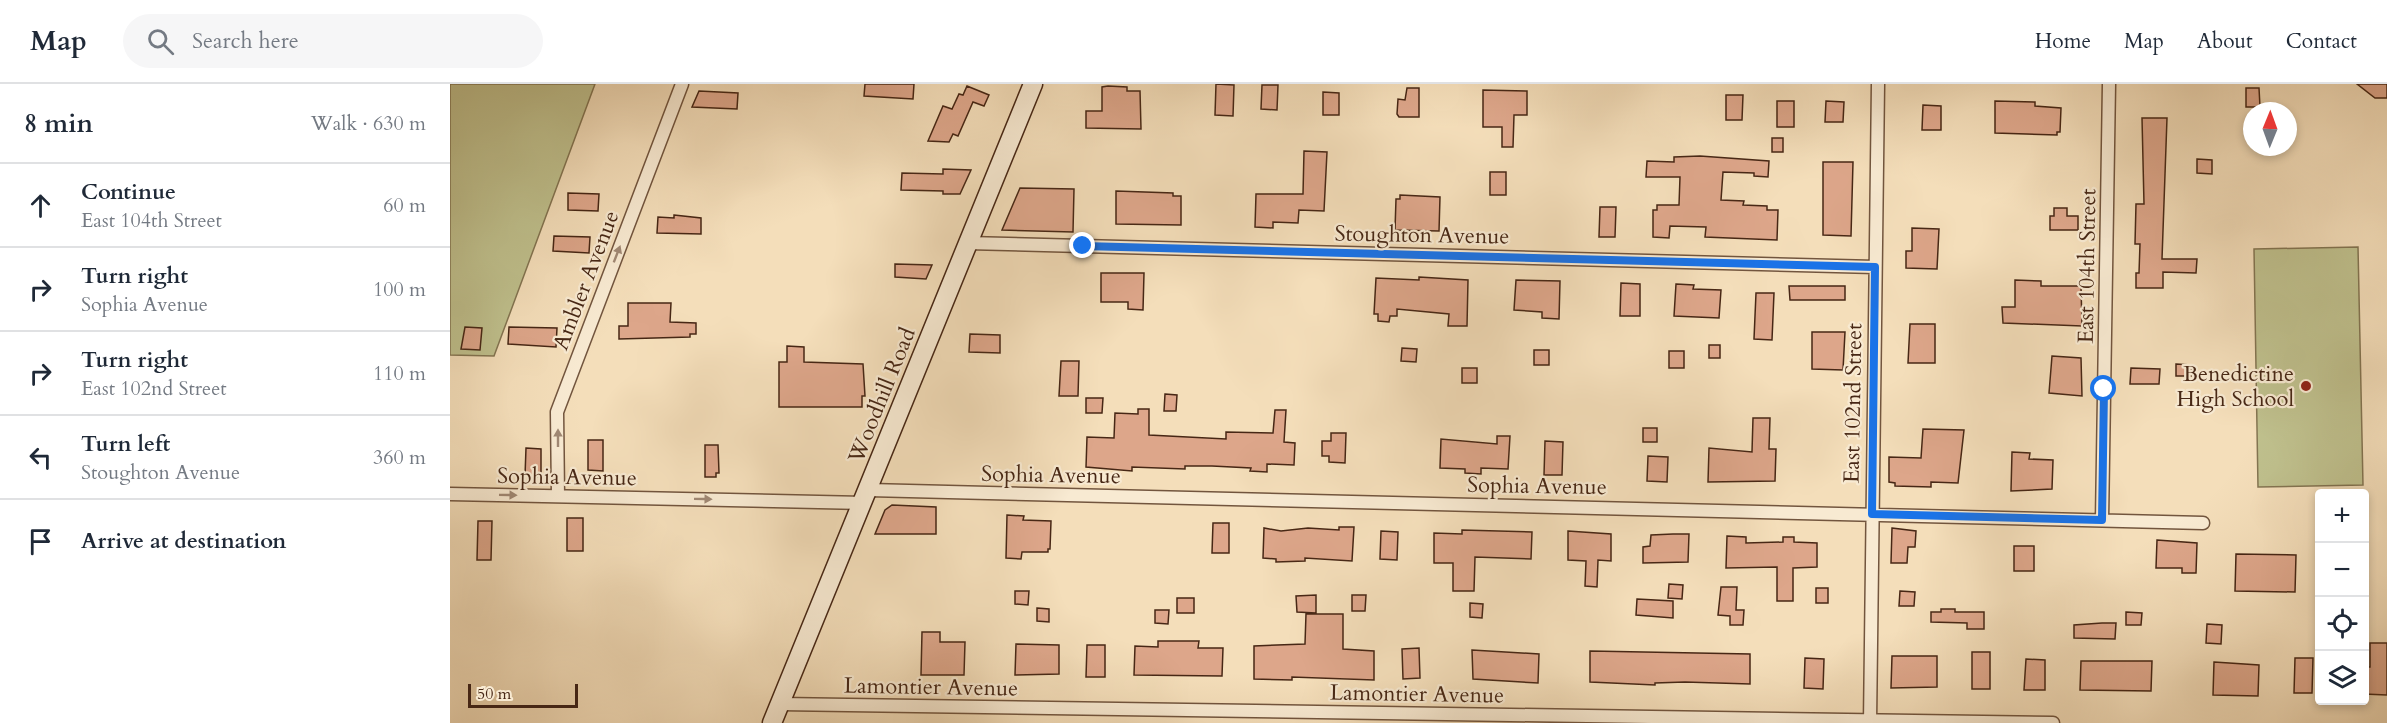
<!DOCTYPE html>
<meta charset="utf-8">
<style>
body{margin:0;font-family:Cardo,serif;background:#f6f6f7;color:#1f2937}
.controls{position:absolute;right:18px;bottom:18px;display:grid;overflow:hidden;border-radius:6px;box-shadow:0 3px 9px #0003}
.controls button{width:54px;height:54px;display:grid;place-items:center;padding:0;border:0;border-bottom:2px solid #e0e1e3;background:#fff;color:#1f2937;font:30px sans-serif}
.compass{position:absolute;left:1793px;top:18px;width:54px;height:54px;border-radius:50%;background:#fff;box-shadow:0 3px 9px #0003;rotate:1deg}
.scale{position:absolute;left:18px;bottom:15px;width:110px;box-sizing:border-box;padding-left:6px;border:3px solid #472715;border-top:0;font-size:16px;line-height:21px;white-space:nowrap;color:#472715;-webkit-text-stroke:4px #f8ead2;paint-order:stroke}
.stop{position:absolute;width:18px;height:18px;margin:-14px;border:4px solid #1a73e8;border-radius:50%;background:#fff}
.stop.end{background:#1a73e8;border-color:#fff;box-shadow:0 2px 6px #0008}
.list{margin:0;padding:0;list-style:none}
h2{display:flex;justify-content:space-between;align-items:center;height:78px;margin:0;padding:0 24px;font-size:26px}
h2 small{font-size:20px;font-weight:400;color:#747a83}
.list li{display:grid;grid-template-columns:39px 1fr auto;gap:18px;align-items:center;box-sizing:border-box;height:84px;padding:0 24px;border-top:2px solid #e0e1e3}
.list b{display:block;font-size:22px;white-space:nowrap}
.list p{margin:0;font-size:20px;white-space:nowrap;color:#747a83}
.list em{font-size:20px;font-style:normal;color:#747a83}
.icon{flex:none;width:33px;height:33px;fill:none;stroke:currentColor;stroke-width:2;stroke-linecap:round;stroke-linejoin:round}
.map{position:relative;flex:none;width:1937px;height:639px;overflow:hidden}
header{display:flex;align-items:center;gap:36px;box-sizing:border-box;height:84px;padding:0 30px;background:#fff;border-bottom:2px solid #e0e1e3}
header strong{font-size:28px}
nav{display:flex;gap:33px;margin-inline-start:auto;font-size:21px}
.search{width:420px;height:54px;background:#f6f6f7;display:flex;align-items:center;gap:15px;box-sizing:border-box;padding:0 21px;border-radius:33px;color:#747a83;font-size:22px}
main{display:flex}
aside{flex:1;background:#fff}
.map>svg:first-child{display:block}
.green{fill:#bfc08d;stroke:#837451;stroke-width:1.5}
.building{fill:#dda68a;stroke:#472715;stroke-width:1.5}
.lines{fill:none;stroke-linecap:round;stroke-linejoin:round}
.street-casing{stroke:#72553e;stroke-width:15}
.secondary-casing{stroke:#472715;stroke-width:21}
.street{stroke:#f8ead2;stroke-width:12}
.secondary{stroke:#f8ead2;stroke-width:18}
.oneway{fill:#a08874}
.route{stroke:#1a73e8;stroke-width:8}
.poi-dot{fill:#8f2418;stroke:#f8ead2;stroke-width:2}
.labels{text-anchor:middle;stroke-width:4.5;stroke-linejoin:round;paint-order:stroke}
.street-label{font-size:22px;fill:#472715;stroke:#f8ead2}
.poi-label{font-size:22px;fill:#472715;stroke:#f8ead2;text-anchor:end}
</style>
<header>
<strong>Map</strong>
<div class="search"><svg class="icon" aria-label="search" viewBox="0 0 24 24"><circle cx="10" cy="10" r="6"/><path d="M15 15l6 6"/></svg>Search here</div>
<nav><a>Home</a><a>Map</a><a>About</a><a>Contact</a></nav>
</header>
<main>
<aside>
<h2>8 min<small>Walk · 630 m</small></h2>
<ul class="list">
<li><svg class="icon" aria-label="ahead" viewBox="0 0 24 24"><path d="M12 20V5M6 11l6-6 6 6"/></svg><div><b>Continue</b><p>East 104th Street</p></div><em>60 m</em></li>
<li><svg class="icon" aria-label="right" viewBox="0 0 24 24"><path d="M7 20v-9h11M14 6l5 5-5 5"/></svg><div><b>Turn right</b><p>Sophia Avenue</p></div><em>100 m</em></li>
<li><svg class="icon" aria-label="right" viewBox="0 0 24 24"><path d="M7 20v-9h11M14 6l5 5-5 5"/></svg><div><b>Turn right</b><p>East 102nd Street</p></div><em>110 m</em></li>
<li><svg class="icon" aria-label="left" viewBox="0 0 24 24"><path d="M17 20v-9H6M10 6l-5 5 5 5"/></svg><div><b>Turn left</b><p>Stoughton Avenue</p></div><em>360 m</em></li>
<li><svg class="icon" aria-label="arrive" viewBox="0 0 24 24"><path d="M6 21V4h12l-3 4 3 4H6"/></svg><div><b>Arrive at destination</b></div></li>
</ul>
</aside>
<div class="map">
<svg width="1937" height="639" viewBox="0 0 1937 639">
<rect width="100%" height="100%" fill="#f4deba"/>
<filter id="stains"><feTurbulence type="fractalNoise" baseFrequency=".00333" numOctaves="4"/><feColorMatrix values="0 0 0 0 .2 0 0 0 0 .09 0 0 0 0 .02 0 0 0 .5 -.17"/></filter>
<radialGradient id="worn" r=".72"><stop offset=".6" stop-color="#630" stop-opacity="0"/><stop offset="1" stop-color="#630" stop-opacity=".3"/></radialGradient>
<path class="green" d="M0 0H145L44 272 0 271Z
M1908 163 1913 401 1808 403 1804 165Z"/>
<path class="building" d="M415 0H464L463 15 414 12Z
M766 0 784 1 783 32 765 31Z
M1907 0H1937V14H1925Z
M812 1H828L827 26 811 25Z
M517 2 539 11 534 22 523 18 508 52 503 50 499 58 478 57 493 22 502 25 509 10 513 11Z
M658 2 677 3V7H690L691 45 636 44V27H652V3Z
M957 4H969V33H949L947 30 948 15 955 16Z
M1796 4H1809L1810 23H1796Z
M1033 6 1077 7V31H1064L1063 63H1052V43H1033Z
M249 7 288 9 287 25 242 23Z
M873 8 889 9V31H873Z
M1276 11H1293L1292 36H1276Z
M1327 17H1344V43H1327Z
M1376 17 1394 18 1393 38H1375Z
M1545 17 1585 18V22L1611 24 1610 48H1607V51L1545 49Z
M1473 21 1491 22V46H1472Z
M1692 34H1717L1712 175H1747L1746 189 1713 188V204H1686V189H1689L1690 160H1685L1686 120H1694Z
M1322 54H1333V68H1322Z
M854 67 877 68 874 127 849 126 848 139 823 138V144L805 143 806 110H853Z
M1250 72 1319 77 1318 93 1304 92V89L1273 88 1271 116 1294 117 1293 121 1317 122V126H1328L1327 156 1255 153 1256 143 1220 142 1219 154 1203 153V126H1207V121H1229L1230 93H1196L1197 77 1224 78V73Z
M1747 75 1762 76V90L1747 89Z
M1373 78H1403L1401 152 1373 151Z
M493 85 521 86 510 110H493V107L451 106 452 89 493 90Z
M1040 88H1056V111H1040Z
M570 104 624 105 623 148 552 146Z
M666 107 723 109V112H731V141L666 140Z
M118 109 149 110 148 127 118 126Z
M950 111 990 113 989 147 945 146 946 115H950Z
M1150 123H1166L1165 153H1149Z
M1604 124H1617V132H1628V146H1600V132H1604Z
M224 131 251 134V150L207 149 208 133 224 134Z
M1462 144 1489 145 1487 185 1456 184V167H1462Z
M104 152 140 153 139 169 103 167Z
M445 180 482 181 476 195 445 193Z
M651 189H694L693 226 678 225V218H651Z
M969 193 1018 196 1017 242H998L999 230 947 225V232H940L939 238 928 237V230H924L926 194 969 196Z
M1066 196 1110 197 1109 235 1092 234V228L1064 226Z
M1565 196 1591 197V202H1631L1632 242 1553 239 1552 223H1565Z
M1171 199 1190 200V232H1170Z
M1226 200 1244 201 1243 205 1271 206 1269 234 1224 232Z
M1339 202H1395V216H1340Z
M1306 209H1324L1322 256 1304 255Z
M178 219H221L220 238 246 239V250H240V253L169 255V242H178Z
M1460 240H1485V279H1458Z
M15 243 32 244 30 266 11 265Z
M59 243 107 244 106 263 58 260Z
M1362 248H1395L1393 286 1362 285Z
M520 250 550 251V269L519 268Z
M1259 261H1270V274H1259Z
M337 262 354 263V278L413 280 415 312H412V323H329V278H337Z
M952 264 967 265 966 278 951 277Z
M1084 266H1099V281H1084Z
M1219 267H1234V284H1219Z
M1602 272 1631 274 1632 312 1599 309Z
M611 277H629L628 312H609Z
M1726 280 1741 281V292H1726Z
M1012 284H1027V299H1012Z
M1681 284 1710 285 1709 300H1680Z
M715 310 727 311 726 327H714Z
M636 314H653L652 329H636Z
M688 325H699V351L776 355V348L823 349 825 326H836L834 358 845 359 844 381 817 380V388L800 387 801 384 762 382H735V385L682 383V387L636 383 637 353 664 354 665 329 688 330Z
M1303 334H1320L1319 365H1326L1325 397 1258 398 1259 364 1302 368Z
M1193 344H1207V358H1193Z
M1473 345 1514 346 1508 399 1481 398V403L1445 402V399L1439 398V373L1471 374Z
M881 349H896L895 379 879 378V372H872V357H881Z
M1047 352H1060L1058 385 1031 384V390L1015 389V385L990 384 991 355 1047 360Z
M138 356H153V387L138 386Z
M1095 357 1113 358 1112 391H1094Z
M255 361H268L269 389H266V393H255Z
M76 364 91 365V393L75 392Z
M1562 368 1580 369 1579 375 1603 376 1602 405 1561 407Z
M1198 372 1218 373 1217 398 1197 397Z
M442 421 486 423V450H425L435 426Z
M557 431 574 432 573 436 601 437 600 465H598V468H572L571 475 556 474Z
M117 434H133V467H117Z
M28 437H42L41 476H27Z
M763 439H779V469H762Z
M889 443H904L902 477 855 474V477L826 478V475L813 474 814 444 831 447 858 444 889 446Z
M1442 444 1466 447 1465 463H1458L1457 479H1441Z
M1012 446 1082 448 1081 475 1025 473 1024 507H1003V479H984V449L1012 450Z
M931 447 948 448 947 476 930 475Z
M1118 447 1161 450V477L1148 476 1147 503 1135 502 1136 477 1118 476Z
M1223 450H1239L1238 478 1193 479V463L1200 462 1201 451Z
M1277 452 1296 453V459L1333 458V453H1344V458L1367 459V483L1343 484V517H1327V483L1276 484Z
M1707 456 1747 459 1746 489H1732V484H1706Z
M1564 462H1584V487H1564Z
M1786 470 1846 471 1845 508 1785 507Z
M1219 500 1233 501 1232 515 1218 514Z
M1271 503H1287L1286 526H1294L1293 541H1280V532L1268 531Z
M1366 504H1378V519H1366Z
M565 507H579L578 521 565 520Z
M1450 507 1465 508 1464 522H1449Z
M866 511V529L847 528 846 512Z
M902 511H916L915 527H902Z
M727 514H744V529H727Z
M1187 515 1223 517V534L1186 531Z
M1020 519 1033 520 1032 534 1020 533Z
M587 524 599 525V538L587 537Z
M1491 525H1505V528H1534V545H1517V539L1481 538V528H1491Z
M705 526H719L718 540 705 539Z
M1676 528 1692 529 1691 541H1676Z
M856 530H893V565L924 567V596L842 593V596L804 595V562L855 560Z
M1652 539H1666L1665 555 1624 554V541Z
M1757 540 1772 541 1771 560 1756 559Z
M472 548H490V558H515L514 591H471Z
M708 557H749L748 564H773L772 592 684 591 685 562 708 563Z
M1920 559H1937V611L1914 610V583H1920Z
M566 560 609 561V590L565 591Z
M637 561H655V593H636Z
M969 564 970 594 953 595 952 565Z
M1022 566 1089 570 1088 599 1023 595Z
M1140 567 1300 570V600L1235 598 1205 599V601L1140 598Z
M1522 568H1540V605H1522Z
M1442 572H1487V603L1441 604Z
M1355 574 1374 575 1373 605 1354 604Z
M1845 574H1863L1862 609H1844Z
M1576 575 1595 576V606H1574Z
M1631 577H1702L1701 607 1630 606Z
M1764 578 1809 581 1808 612 1763 611Z"/>
<g class="lines">
<g class="street-casing">
<path id="street" d="M517 159 1425 183
M419 406 1753 439
M0 410 414 419
M108 412 107 328 232 0
M1652 436 1659 0
M330 620 1603 639
M1420 639 1428 0"/>
</g>
<g class="secondary-casing">
<path id="secondary" d="M322 639 583 0"/>
</g>
<use href="#street" class="street"/>
<use href="#secondary" class="secondary"/>
</g>
<defs><path id="oneway-solid" d="M-6-.8H1V-3.2L6.5 0L1 3.2V.8H-6Z" transform="scale(1.5)"/></defs>
<g class="oneway">
<use href="#oneway-solid" transform="translate(167 170) rotate(-69)"/>
<use href="#oneway-solid" transform="translate(108 354) rotate(-90)"/>
<use href="#oneway-solid" transform="translate(58 411) rotate(1)"/>
<use href="#oneway-solid" transform="translate(253 415) rotate(1)"/>
</g>
<g class="lines">
<path class="route" d="M633 162 1425 183 1422 430 1652 436 1654 305"/>
</g>
<circle class="poi-dot" cx="1856" cy="302" r="6"/>
<g class="labels">
<g class="street-label">
<text transform="translate(972 150) rotate(1)" y="8">Stoughton Avenue</text>
<text transform="translate(1636 182) rotate(-89)" y="8">East 104th Street</text>
<text transform="translate(135 196) rotate(-69)" y="8">Ambler Avenue</text>
<text transform="translate(431 311) rotate(-68)" y="8">Woodhill Road</text>
<text transform="translate(1402 319) rotate(-89)" y="8">East 102nd Street</text>
<text transform="translate(601 390) rotate(1)" y="8">Sophia Avenue</text>
<text transform="translate(117 392) rotate(1)" y="8">Sophia Avenue</text>
<text transform="translate(1087 401) rotate(1)" y="8">Sophia Avenue</text>
<text transform="translate(481 602) rotate(1)" y="8">Lamontier Avenue</text>
<text transform="translate(967 609) rotate(1)" y="8">Lamontier Avenue</text>
</g>
<g class="poi-label">
<text x="1844" y="297">Benedictine<tspan x="1844" dy="25">High School</tspan></text>
</g>
</g>
<rect width="100%" height="100%" filter="url(#stains)"/>
<rect width="100%" height="100%" fill="url(#worn)"/>
</svg>
<div class="controls">
<button>+</button>
<button>−</button>
<button><svg class="icon" aria-label="locate" viewBox="0 0 24 24"><circle cx="12" cy="12" r="6"/><path d="M12 2v4M12 18v4M2 12h4M18 12h4"/></svg></button>
<button><svg class="icon" aria-label="layers" viewBox="0 0 24 24"><path d="M12 4l9 5-9 5-9-5zM3 14l9 5 9-5"/></svg></button>
</div>
<svg class="compass" viewBox="-18 -18 36 36"><path d="M0-13l5 13h-10z" fill="#e53935"/><path d="M0 13l5-13h-10z" fill="#747a83"/></svg>
<div class="scale">50 m</div>
<div class="stop" style="left:1654px;top:305px"></div>
<div class="stop end" style="left:633px;top:162px"></div>
</div>
</main>
